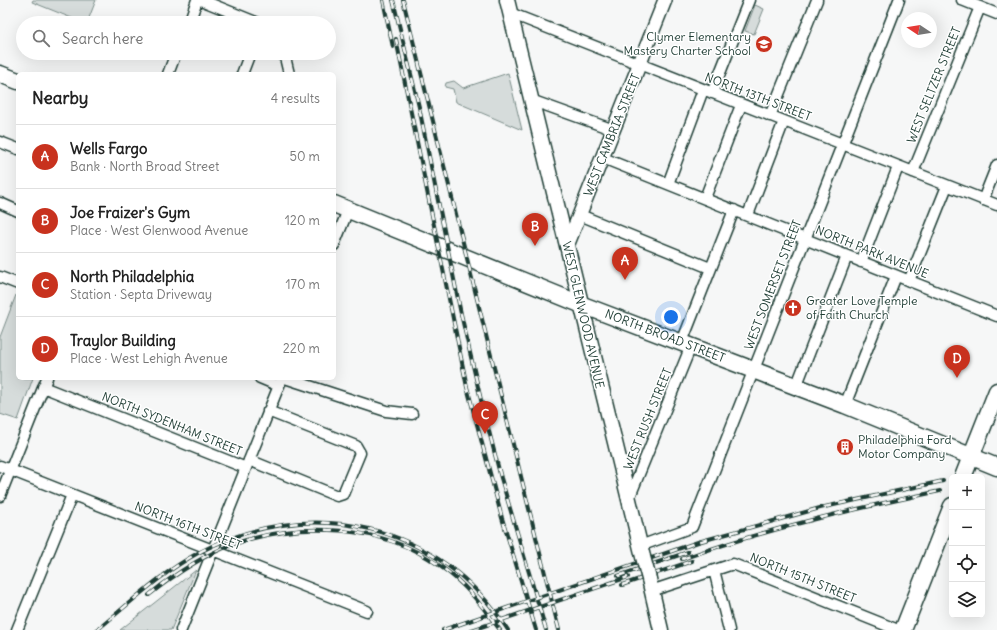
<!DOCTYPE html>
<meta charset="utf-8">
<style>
body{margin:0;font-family:Delius,sans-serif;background:#f6f6f6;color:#222}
.controls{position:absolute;right:12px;bottom:12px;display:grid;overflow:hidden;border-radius:6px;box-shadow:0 4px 16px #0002}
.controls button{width:36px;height:36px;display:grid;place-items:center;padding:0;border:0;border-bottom:1px solid #e0e0e0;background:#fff;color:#222;font:20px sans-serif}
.compass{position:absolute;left:901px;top:12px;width:36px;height:36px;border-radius:50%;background:#fff;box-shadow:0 4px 16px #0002;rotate:282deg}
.you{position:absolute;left:671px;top:317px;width:14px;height:14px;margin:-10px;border:3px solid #fff;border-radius:50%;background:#1a73e8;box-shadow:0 0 0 6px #1a73e833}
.badge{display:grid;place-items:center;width:26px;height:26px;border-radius:50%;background:#c8321e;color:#fff;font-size:13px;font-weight:700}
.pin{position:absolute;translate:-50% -33px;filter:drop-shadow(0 1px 2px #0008)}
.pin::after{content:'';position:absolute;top:21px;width:14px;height:12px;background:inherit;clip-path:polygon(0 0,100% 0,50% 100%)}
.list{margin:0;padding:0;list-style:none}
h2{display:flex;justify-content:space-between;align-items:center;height:52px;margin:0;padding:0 16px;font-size:17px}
h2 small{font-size:13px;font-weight:400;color:#767676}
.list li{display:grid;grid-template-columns:26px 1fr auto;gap:12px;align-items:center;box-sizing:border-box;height:64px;padding:0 16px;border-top:1px solid #e0e0e0}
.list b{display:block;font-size:15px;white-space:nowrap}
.list p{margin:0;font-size:13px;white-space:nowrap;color:#767676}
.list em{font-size:13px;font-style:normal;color:#767676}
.icon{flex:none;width:22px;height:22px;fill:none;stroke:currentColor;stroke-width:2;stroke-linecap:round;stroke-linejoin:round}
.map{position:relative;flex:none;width:997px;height:630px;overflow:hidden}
.search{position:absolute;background:#fff;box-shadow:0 4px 16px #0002;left:16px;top:16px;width:320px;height:44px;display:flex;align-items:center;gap:10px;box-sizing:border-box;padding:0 14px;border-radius:22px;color:#767676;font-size:15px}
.panel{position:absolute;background:#fff;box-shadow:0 4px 16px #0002;left:16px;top:72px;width:320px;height:308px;border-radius:6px}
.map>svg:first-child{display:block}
.green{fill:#d6dcdb;stroke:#7a8c88}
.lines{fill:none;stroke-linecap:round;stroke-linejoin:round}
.minor-casing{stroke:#1f3d34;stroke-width:13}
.tertiary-casing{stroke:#1f3d34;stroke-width:16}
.secondary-casing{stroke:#1f3d34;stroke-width:17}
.primary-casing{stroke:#1f3d34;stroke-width:19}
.minor{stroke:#fff;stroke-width:10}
.tertiary{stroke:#fff;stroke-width:13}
.secondary{stroke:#fff;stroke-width:14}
.primary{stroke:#fff;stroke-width:16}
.rail-casing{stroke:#1f3d34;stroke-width:4}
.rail{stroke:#fff;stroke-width:2.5;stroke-dasharray:8;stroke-linecap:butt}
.secondary-bridge-casing{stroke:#1f3d34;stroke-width:17;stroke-linecap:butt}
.secondary-bridge{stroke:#fff;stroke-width:14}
.labels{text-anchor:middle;stroke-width:3;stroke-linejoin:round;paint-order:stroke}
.poi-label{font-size:12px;fill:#1f3d34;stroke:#fff;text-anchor:start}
.street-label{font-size:12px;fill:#1f3d34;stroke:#fff}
</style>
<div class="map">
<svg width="997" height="630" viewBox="0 0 997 630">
<rect width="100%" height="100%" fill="#f6f7f7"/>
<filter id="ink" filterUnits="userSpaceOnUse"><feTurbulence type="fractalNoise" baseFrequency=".025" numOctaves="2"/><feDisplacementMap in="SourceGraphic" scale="8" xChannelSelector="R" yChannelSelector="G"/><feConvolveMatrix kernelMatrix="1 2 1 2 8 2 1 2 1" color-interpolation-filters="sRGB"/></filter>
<g filter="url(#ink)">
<path class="green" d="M33 0H96L87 23H84L32 2Z
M755 5 764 9 754 34 745 31Z
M508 73 522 130 456 102 453 89 445 87 446 83 454 81 463 88Z
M16 295 18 296V378H33L18 420 0 414V337Z
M196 570 171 630H120Z"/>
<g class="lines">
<g class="minor-casing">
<path id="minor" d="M201 0 258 23
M962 0 997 14
M510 13 997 205
M189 23 197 0
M284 53 289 74
M168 74 176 53
M242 74 250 53
M712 93 749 0
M531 100 614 130
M770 116 817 0
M0 142 18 149
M603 158 997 316
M913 172 980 7
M668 184 703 90
M705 198 741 105
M983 200 997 165
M0 203 18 211
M580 215 710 268
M748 215 784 121
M334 245 348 210
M861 262 898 167
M0 277 18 284
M909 281 947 186
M682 342 734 210
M260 378 279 386
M285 378 386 411 412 414
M43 387 246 468
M796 387 847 256
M845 405 896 276
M249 460 337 496 343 494 360 453 356 446 268 411
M0 466 367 611
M0 496 47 378
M628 501 691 346
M640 546 692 527 899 0
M714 570 729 630
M651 591 733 564 898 630
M17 630 72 495
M181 630 282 378"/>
</g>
<g class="tertiary-casing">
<path id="tertiary" d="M567 246 665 0"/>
</g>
<g class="secondary-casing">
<path id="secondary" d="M507 0 643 557
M649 579 661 630"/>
</g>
<g class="primary-casing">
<path id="primary" d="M0 74 18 81
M334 204 580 304 845 405 997 467
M963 477 997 391
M903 630 952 506"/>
</g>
<use href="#minor" class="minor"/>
<use href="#tertiary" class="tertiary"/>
<use href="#secondary" class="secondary"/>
<use href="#primary" class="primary"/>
<g class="rail-casing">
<path id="rail" d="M383 0 393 47
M393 0 419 107 461 314 481 400 501 478 546 630
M403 0 559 630
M396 39 467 387 502 518 536 630
M682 559C766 529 853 509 940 491
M618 576 688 552
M622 585 692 561
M149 595C175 574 203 555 234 544 300 521 382 524 440 566 465 583 482 606 500 630
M97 630C129 604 161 573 198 553 310 493 439 523 508 630
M443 630 698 542 820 508 943 481
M472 630 628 577"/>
</g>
<use href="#rail" class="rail"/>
<g class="secondary-bridge-casing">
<path id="secondary-bridge" d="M643 557 649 579"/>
</g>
<use href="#secondary-bridge" class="secondary-bridge"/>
</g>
</g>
<defs>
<g id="school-disc" transform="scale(0.9)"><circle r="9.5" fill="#c8321e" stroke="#fff"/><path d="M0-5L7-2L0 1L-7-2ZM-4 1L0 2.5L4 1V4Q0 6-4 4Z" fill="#fff"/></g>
<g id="church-disc" transform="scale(0.9)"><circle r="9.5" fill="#c8321e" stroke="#fff"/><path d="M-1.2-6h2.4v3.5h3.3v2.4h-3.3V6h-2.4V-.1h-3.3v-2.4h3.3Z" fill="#fff"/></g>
<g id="building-disc" transform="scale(0.9)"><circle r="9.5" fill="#c8321e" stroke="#fff"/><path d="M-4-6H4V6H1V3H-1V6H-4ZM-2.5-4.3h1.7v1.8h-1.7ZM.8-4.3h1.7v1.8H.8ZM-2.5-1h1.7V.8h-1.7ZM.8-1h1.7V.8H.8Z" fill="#fff"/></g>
</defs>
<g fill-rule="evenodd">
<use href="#school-disc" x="764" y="44"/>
<use href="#church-disc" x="793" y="308"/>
<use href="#building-disc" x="845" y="447"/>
</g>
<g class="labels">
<g class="poi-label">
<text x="751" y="41" text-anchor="end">Clymer Elementary<tspan x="751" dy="14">Mastery Charter School</tspan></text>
<text x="806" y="305">Greater Love Temple<tspan x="806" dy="14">of Faith Church</tspan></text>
<text x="858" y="444">Philadelphia Ford<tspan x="858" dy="14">Motor Company</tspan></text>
</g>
<g class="street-label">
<text transform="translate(934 85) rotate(-68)" y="4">WEST SELTZER STREET</text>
<text transform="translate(758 97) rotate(21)" y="4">NORTH 13TH STREET</text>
<text transform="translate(612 135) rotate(-68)" y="4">WEST CAMBRIA STREET</text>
<text transform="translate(872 252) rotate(22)" y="4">NORTH PARK AVENUE</text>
<text transform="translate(773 285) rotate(-69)" y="4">WEST SOMERSET STREET</text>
<text transform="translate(583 315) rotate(77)" y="4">WEST GLENWOOD AVENUE</text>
<text transform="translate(665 336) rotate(21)" y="4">NORTH BROAD STREET</text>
<text transform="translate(648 419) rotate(-68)" y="4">WEST RUSH STREET</text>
<text transform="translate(172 424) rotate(22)" y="4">NORTH SYDENHAM STREET</text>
<text transform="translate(188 526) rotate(21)" y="4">NORTH 16TH STREET</text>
<text transform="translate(803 578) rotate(22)" y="4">NORTH 15TH STREET</text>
</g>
</g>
</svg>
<div class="controls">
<button>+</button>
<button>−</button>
<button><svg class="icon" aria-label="locate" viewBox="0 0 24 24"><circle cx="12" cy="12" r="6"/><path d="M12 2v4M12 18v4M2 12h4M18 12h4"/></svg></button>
<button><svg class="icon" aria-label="layers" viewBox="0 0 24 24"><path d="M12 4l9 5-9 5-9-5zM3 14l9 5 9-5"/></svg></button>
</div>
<svg class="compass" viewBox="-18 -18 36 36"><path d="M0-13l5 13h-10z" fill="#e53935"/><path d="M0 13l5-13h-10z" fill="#767676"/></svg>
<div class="you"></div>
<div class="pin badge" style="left:625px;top:280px">A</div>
<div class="pin badge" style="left:535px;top:246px">B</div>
<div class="pin badge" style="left:485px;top:434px">C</div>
<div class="pin badge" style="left:957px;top:378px">D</div>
<div class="search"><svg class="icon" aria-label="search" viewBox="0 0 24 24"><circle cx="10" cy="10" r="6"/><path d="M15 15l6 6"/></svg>Search here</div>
<section class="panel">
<h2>Nearby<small>4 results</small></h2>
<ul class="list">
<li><span class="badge">A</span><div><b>Wells Fargo</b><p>Bank · North Broad Street</p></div><em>50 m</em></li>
<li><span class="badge">B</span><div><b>Joe Fraizer's Gym</b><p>Place · West Glenwood Avenue</p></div><em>120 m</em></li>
<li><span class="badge">C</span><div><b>North Philadelphia</b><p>Station · Septa Driveway</p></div><em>170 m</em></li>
<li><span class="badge">D</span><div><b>Traylor Building</b><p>Place · West Lehigh Avenue</p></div><em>220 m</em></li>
</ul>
</section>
</div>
